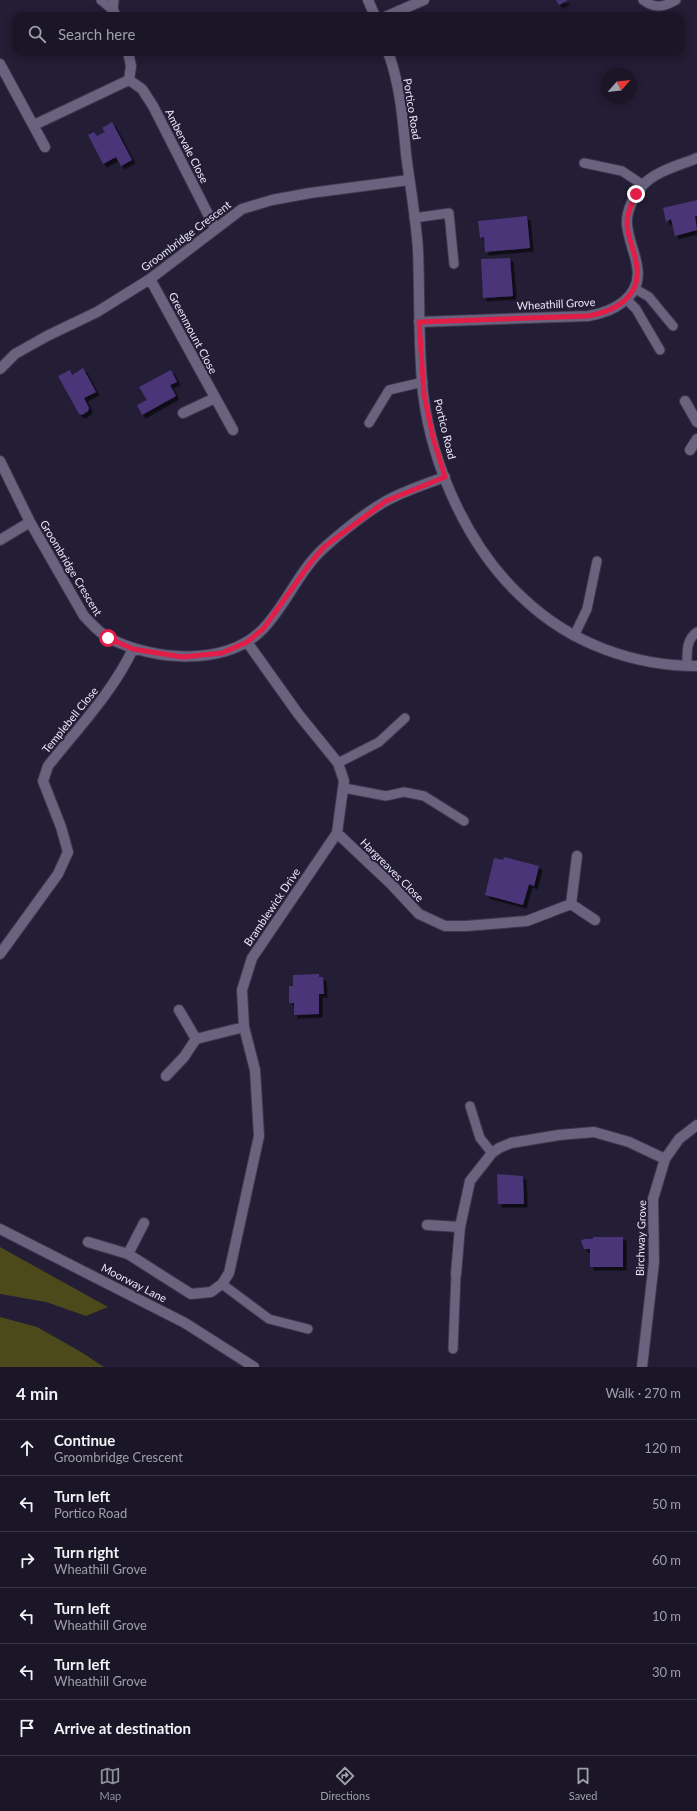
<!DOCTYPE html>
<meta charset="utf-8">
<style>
body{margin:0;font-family:Lato,sans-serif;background:#231f30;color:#f1f3f6}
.compass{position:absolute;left:601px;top:68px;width:36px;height:36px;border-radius:50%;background:#1a1628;box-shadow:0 2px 10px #0003;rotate:62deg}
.stop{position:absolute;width:12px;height:12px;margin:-9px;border:3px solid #e11d48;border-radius:50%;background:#fff}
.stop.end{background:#e11d48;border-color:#fff;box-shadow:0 1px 4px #0008}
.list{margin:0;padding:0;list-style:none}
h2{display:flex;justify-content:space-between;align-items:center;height:52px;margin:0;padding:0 16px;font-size:17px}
h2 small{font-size:13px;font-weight:400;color:#9f9fa8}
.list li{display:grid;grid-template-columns:26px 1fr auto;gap:12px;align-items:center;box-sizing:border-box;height:56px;padding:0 16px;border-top:1px solid #383545}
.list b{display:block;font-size:15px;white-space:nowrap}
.list p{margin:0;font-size:13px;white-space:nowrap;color:#9f9fa8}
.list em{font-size:13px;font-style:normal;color:#9f9fa8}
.icon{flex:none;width:22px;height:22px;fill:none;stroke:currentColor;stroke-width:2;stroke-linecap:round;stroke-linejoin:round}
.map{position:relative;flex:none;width:697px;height:1367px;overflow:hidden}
.search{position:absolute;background:#1a1628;box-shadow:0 2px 10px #0003;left:12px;right:12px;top:12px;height:44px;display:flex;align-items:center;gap:10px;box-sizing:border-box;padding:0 14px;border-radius:12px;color:#9f9fa8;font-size:15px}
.sheet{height:388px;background:#1a1628}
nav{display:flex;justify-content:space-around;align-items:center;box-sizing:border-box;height:56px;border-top:1px solid #383545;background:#1a1628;font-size:11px;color:#9f9fa8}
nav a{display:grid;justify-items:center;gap:2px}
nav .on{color:#8c9099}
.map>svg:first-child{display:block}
.forest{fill:#4c4a1b}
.building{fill:#493578;filter:url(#shadow)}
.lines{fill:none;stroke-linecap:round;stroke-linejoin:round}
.lane-casing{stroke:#3e384d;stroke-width:11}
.street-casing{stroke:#3e384d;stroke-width:12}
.secondary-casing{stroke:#3e384d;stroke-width:12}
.lane{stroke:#6a6380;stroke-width:9}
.street{stroke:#6a6380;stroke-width:10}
.secondary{stroke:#6a6380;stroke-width:10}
.route{stroke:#e11d48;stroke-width:5}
.labels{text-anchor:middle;stroke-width:4;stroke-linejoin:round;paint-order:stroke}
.street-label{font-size:11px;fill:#ebe8f9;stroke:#231d35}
</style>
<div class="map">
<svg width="697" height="1367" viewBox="0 0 697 1367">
<defs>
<filter id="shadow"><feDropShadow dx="3.5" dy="3.5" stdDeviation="0" flood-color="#0009"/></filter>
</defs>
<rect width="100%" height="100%" fill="#231d35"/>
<path class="forest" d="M0 1247 108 1307 86 1316 46 1302 0 1294Z
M0 1317 37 1327 81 1352 104 1367H0Z"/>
<path class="building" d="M556 0H568L559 5Z
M112 122 132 160 121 166 116 157 103 164 88 135 94 132 97 136 105 132 102 128Z
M697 200V216H695L697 230 675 236 671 219 666 222 663 208Z
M527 216 530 248 485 252 484 237 480 238 478 221Z
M510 258 513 296 483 298 481 259Z
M83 368 96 392 84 398 89 408 88 411 82 415 79 414 58 376 70 370 72 375Z
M171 370 177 382 170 385 176 396 142 415 137 405 147 400 139 387Z
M504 857 539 866 534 886 529 884 523 905 485 895 494 858 503 860Z
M319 974V977H323L324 994H319V1014L294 1015V1003H289V986H293V975Z
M497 1174 523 1176 524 1204H498Z
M593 1237H623V1267H590V1249H584L581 1241 584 1239H593Z"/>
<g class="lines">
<g class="lane-casing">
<path id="lane" d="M101 0 113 10 114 0
M643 0C655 9 664 7 676 0
M584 163 622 171 643 185
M414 218 449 213 454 264
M634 288 649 297 673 326
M626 299 636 309 660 350
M369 423 389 390 423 382
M574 636 587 609 597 561
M687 665C687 653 686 639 697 632
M338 763 379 742 405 718
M344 788 386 796 404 792 424 796 464 821
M470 1106 480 1138 492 1153
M222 1284 269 1319 308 1329
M453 1349 456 1274"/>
</g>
<g class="street-casing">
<path id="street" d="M113 10 116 16
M387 16 424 0
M128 52 131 66 129 80
M0 64 45 147
M34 125 129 80 142 89 153 106 215 228
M150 279 233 430
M419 322 588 316C613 312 643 297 637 266 635 252 628 239 627 224 626 211 634 195 643 185 656 171 680 165 697 158
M0 369 15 354 47 336 97 312 150 279 242 209 272 200 310 193 409 180
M685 401 697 422
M183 413 215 398
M690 450 697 439
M0 461 30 522 84 616C92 624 99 633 109 638 153 661 226 667 263 629 287 604 299 570 325 547 343 531 365 513 386 501 404 491 425 484 445 477
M0 540 30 522
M337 833 391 884 419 914 445 926H466L527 921 571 904 577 856
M571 904 595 920
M0 954 58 874 68 852 61 827 43 781 48 766C78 728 112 693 133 649
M179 1010 196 1039
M166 1076 184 1057 196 1039 244 1027
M427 1225 460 1227
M88 1242 128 1254 191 1294 211 1292 222 1284 229 1273 259 1136 255 1070 244 1027 242 990 252 958 337 833 344 781 338 763 299 715 247 642
M128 1254 144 1223
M456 1274 460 1227 470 1181 492 1153 499 1148 511 1143 559 1135 594 1132 629 1142 665 1159
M642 1367 654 1262 653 1199 665 1159 679 1139 697 1125"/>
</g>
<g class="secondary-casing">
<path id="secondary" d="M368 0 375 16
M388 52C400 84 403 120 406 154 410 186 416 218 418 250 420 298 418 345 423 393 432 467 469 550 525 600 571 643 633 666 697 666
M0 1229 185 1323 254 1367"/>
</g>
<use href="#lane" class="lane"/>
<use href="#street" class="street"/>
<use href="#secondary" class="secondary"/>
</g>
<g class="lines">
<path class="route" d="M108 638 133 649 182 657 222 653 247 642 263 629 311 562 324 547 386 501 445 477 433 438 424 394 419 322 588 316C613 312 640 298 637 268 636 253 627 238 627 223 627 212 632 203 636 194"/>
</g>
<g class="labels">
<g class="street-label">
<text transform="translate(412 109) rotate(81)" y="4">Portico Road</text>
<text transform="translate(187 146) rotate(63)" y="4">Ambervale Close</text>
<text transform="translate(186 236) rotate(-37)" y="4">Groombridge Crescent</text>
<text transform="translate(556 304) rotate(-3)" y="4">Wheathill Grove</text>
<text transform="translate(193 333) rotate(62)" y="4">Greenmount Close</text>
<text transform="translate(445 429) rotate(76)" y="4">Portico Road</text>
<text transform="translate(71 568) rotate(59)" y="4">Groombridge Crescent</text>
<text transform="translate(70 720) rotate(-51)" y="4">Templebell Close</text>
<text transform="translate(392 870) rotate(45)" y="4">Hargreaves Close</text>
<text transform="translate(272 907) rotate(-56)" y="4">Bramblewick Drive</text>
<text transform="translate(641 1238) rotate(-88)" y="4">Birchway Grove</text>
<text transform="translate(134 1283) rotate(27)" y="4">Moorway Lane</text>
</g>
</g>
</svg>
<svg class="compass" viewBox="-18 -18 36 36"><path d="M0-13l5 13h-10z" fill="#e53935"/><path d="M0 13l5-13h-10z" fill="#9f9fa8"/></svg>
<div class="stop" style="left:108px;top:638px"></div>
<div class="stop end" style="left:636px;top:194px"></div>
<div class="search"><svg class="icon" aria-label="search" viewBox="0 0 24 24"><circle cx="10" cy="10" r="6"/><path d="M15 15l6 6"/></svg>Search here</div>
</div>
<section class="sheet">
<h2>4 min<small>Walk · 270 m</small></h2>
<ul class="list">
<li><svg class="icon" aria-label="ahead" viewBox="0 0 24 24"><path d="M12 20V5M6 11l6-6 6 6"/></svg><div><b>Continue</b><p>Groombridge Crescent</p></div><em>120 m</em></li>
<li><svg class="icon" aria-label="left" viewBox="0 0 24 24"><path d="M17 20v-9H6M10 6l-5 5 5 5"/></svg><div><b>Turn left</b><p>Portico Road</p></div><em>50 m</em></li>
<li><svg class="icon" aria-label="right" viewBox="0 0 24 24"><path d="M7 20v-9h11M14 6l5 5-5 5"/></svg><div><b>Turn right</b><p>Wheathill Grove</p></div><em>60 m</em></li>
<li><svg class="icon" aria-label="left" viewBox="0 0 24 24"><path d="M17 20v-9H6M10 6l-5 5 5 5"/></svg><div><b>Turn left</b><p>Wheathill Grove</p></div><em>10 m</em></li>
<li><svg class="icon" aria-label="left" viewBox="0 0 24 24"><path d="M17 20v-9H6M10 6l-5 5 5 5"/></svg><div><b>Turn left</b><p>Wheathill Grove</p></div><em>30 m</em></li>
<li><svg class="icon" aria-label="arrive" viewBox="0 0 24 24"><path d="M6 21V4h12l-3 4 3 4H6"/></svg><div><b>Arrive at destination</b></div></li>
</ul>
</section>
<nav>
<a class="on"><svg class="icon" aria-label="map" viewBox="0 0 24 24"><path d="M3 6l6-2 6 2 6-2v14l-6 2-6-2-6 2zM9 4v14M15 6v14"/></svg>Map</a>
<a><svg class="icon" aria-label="directions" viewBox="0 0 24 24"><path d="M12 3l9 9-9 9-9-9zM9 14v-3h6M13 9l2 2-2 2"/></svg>Directions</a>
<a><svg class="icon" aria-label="saved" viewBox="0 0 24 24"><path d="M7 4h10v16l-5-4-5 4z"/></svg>Saved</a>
</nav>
